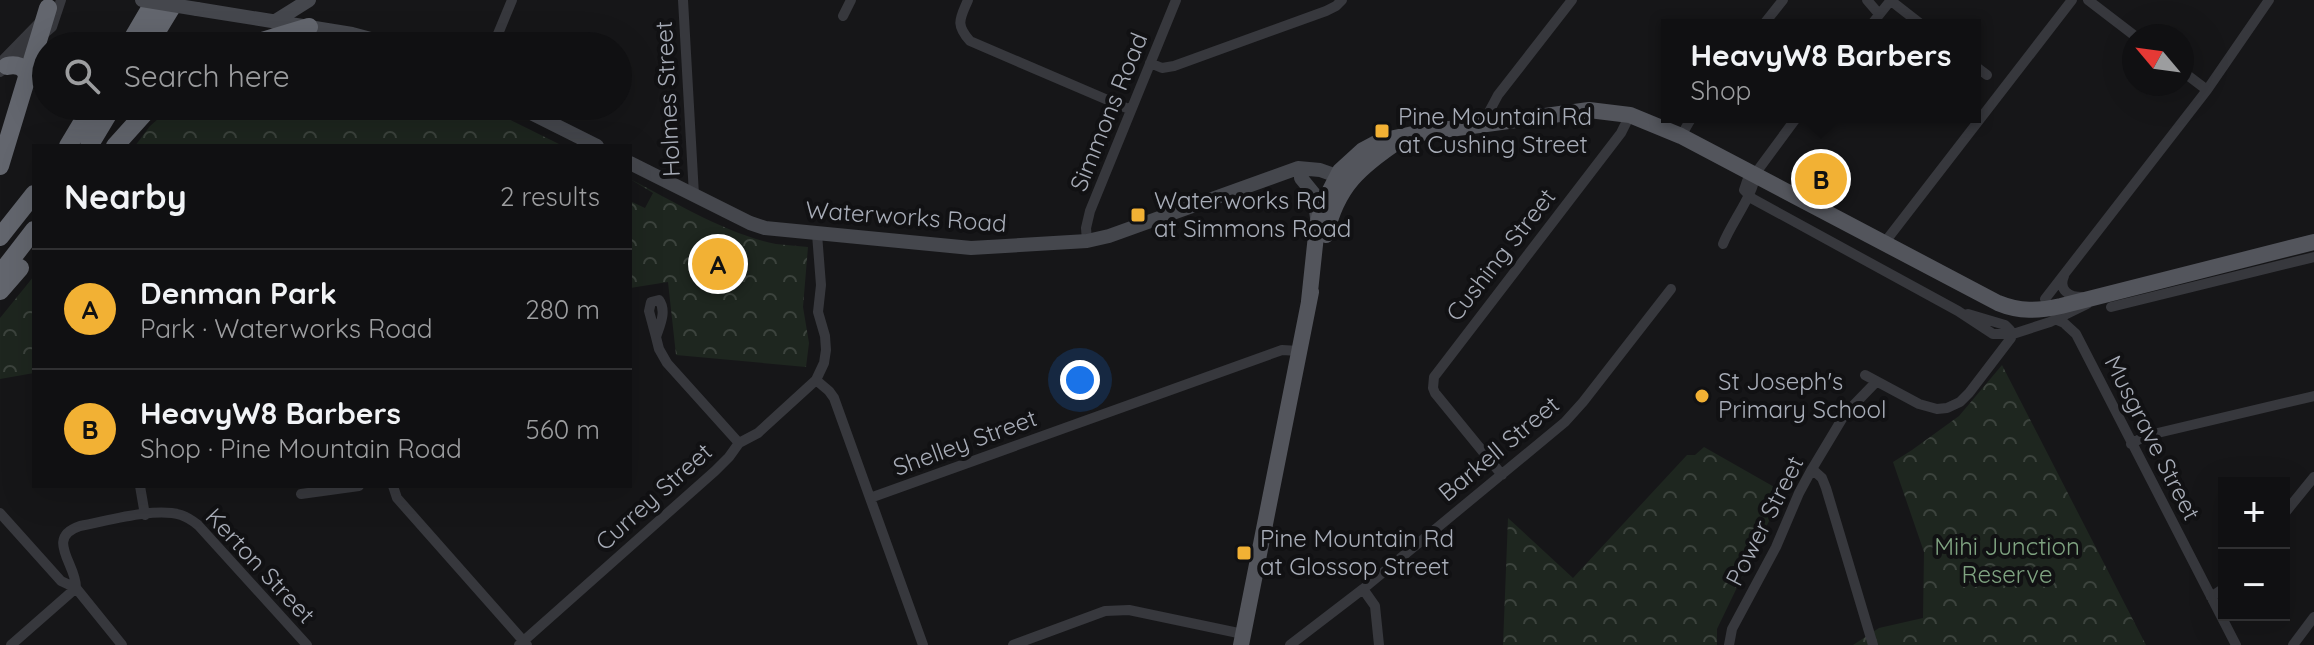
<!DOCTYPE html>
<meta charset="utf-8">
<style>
body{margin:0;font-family:Quicksand,sans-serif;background:#1e1e20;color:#f1f3f6}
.controls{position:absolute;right:24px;bottom:24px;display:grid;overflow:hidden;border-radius:0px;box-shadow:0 8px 32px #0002}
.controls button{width:72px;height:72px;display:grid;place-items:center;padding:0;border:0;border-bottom:2px solid #303032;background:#101012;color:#f1f3f6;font:40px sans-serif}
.compass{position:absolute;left:2122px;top:24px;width:72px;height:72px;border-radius:50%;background:#101012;box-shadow:0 8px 32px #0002;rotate:299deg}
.you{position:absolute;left:1080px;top:380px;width:28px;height:28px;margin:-20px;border:6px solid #fff;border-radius:50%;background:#1a73e8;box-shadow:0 0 0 12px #1a73e833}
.badge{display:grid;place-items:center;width:52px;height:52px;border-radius:50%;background:#f2b134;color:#111;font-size:26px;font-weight:700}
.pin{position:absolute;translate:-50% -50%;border:4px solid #fff;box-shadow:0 2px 8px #0006}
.popup{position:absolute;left:1661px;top:19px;width:320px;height:104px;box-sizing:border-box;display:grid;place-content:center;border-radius:0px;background:#101012;filter:drop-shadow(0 2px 6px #0005);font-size:26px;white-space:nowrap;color:#9c9d9f}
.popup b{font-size:30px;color:#f1f3f6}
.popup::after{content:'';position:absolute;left:50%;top:100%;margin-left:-16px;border:16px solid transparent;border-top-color:#101012}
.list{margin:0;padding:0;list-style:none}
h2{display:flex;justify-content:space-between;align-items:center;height:104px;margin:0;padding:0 32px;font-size:34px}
h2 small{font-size:26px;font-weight:400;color:#9c9d9f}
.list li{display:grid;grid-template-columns:52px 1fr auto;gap:24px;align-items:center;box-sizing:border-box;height:120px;padding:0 32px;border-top:2px solid #303032}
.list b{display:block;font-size:30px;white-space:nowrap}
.list p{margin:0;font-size:26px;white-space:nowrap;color:#9c9d9f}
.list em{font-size:26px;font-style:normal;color:#9c9d9f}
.icon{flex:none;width:44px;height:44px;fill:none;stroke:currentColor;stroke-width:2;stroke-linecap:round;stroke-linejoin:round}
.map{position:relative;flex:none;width:2314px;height:645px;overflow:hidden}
.search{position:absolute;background:#101012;box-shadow:0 8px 32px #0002;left:32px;top:32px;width:600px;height:88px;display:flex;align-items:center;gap:20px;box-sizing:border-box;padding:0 28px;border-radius:44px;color:#9c9d9f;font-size:30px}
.panel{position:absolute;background:#101012;box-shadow:0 8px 32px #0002;left:32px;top:144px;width:600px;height:344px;border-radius:0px}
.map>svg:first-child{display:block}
.park{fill:url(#park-crowns)}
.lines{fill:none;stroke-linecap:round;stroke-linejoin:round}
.street{stroke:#37383d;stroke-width:10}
.secondary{stroke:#45474d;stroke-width:14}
.primary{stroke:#53555c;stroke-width:16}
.highway{stroke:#63666e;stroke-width:18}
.secondary-bridge{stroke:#45474d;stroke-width:14}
.poi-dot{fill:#f2b134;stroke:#111113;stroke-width:3}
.labels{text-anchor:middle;stroke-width:8;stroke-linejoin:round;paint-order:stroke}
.street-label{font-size:24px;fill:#a8adb8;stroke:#111113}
.poi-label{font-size:24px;fill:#a8adb8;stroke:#111113;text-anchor:start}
.park-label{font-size:24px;fill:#7fa381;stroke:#111113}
</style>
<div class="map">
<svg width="2314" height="645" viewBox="0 0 2314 645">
<defs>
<pattern id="park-crowns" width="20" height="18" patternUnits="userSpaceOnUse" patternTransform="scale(2)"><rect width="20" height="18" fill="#1e261f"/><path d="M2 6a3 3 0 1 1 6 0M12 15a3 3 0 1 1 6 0" fill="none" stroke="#3c433d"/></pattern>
</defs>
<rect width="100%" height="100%" fill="#161618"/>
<path class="park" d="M173 106H482L563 146H135L150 126Z
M630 179C675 202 726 234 776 244 786 245 797 246 808 247L803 307 809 343 806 367 676 355 668 282 630 288V201L645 208 653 193Z
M34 276V373L0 379V318Z
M2002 365 2146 645H1853L1879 628 1923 618 1924 552 1893 462 1912 450 1959 416Z
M1704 447 1783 492 1717 629V645H1503L1508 518 1573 578 1687 455H1695Z"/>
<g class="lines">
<path class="street" d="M683 0 694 195
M968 0C960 19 955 24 970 41L1131 110
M1867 0 1879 14
M1890 0 1922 25
M2088 0 2135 36
M843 16 851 0
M1763 25 1783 0
M1871 25 1891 0
M493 46 512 0
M0 63 39 23
M1150 63 1162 68 1174 66 1326 11 1336 6 1342 0
M1975 66 1987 75
M2182 71 2207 90
M0 72 52 27 61 0
M1797 117 1755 174 1747 181 1744 190 1753 199 1958 311 1993 334H2013L2050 322 2087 304
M1488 124 1490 110 1498 95 1572 0
M1681 136 1692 117
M817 234 821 285 818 312 825 336 826 350 824 363 816 380 829 391 834 398 923 645
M1087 241 1086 228 1090 211 1176 0
M1885 242 2072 0
M1723 244C1731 223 1755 193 1755 174
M2064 276C2058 290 2069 297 2082 297
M2045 299 2207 90 2269 0
M659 300C667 311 660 325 656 337L649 311 651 302Z
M2111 307 2314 257
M2057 320 2064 323 2076 334 2236 645
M656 337 659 349 667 363 739 443
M1865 375 1919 404 1937 409 1947 408 1960 402 1969 393 2011 338 2010 330 2005 325 1968 314
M2131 444 2145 436 2314 396
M1812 469 1822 478 1826 488 1873 645
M1502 475 1435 393 1433 388 1434 377 1621 133 1630 115
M140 486 145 515
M393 486 397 498 527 645
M301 494 359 486
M870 498 1282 350 1299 351
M0 513 61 581 76 588 122 645
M2284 514 2314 477
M76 588C77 565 44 538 80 526 108 521 154 507 181 515 187 517 193 521 198 525L307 645
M1363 589 1375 606 1379 645
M2211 597 2224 588
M11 645 76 588
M519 645 715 471 729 457 739 443 758 433 816 380
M1013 645 1105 611 1129 610 1243 634
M1290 645 1363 589 1565 422 1583 402 1671 289
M1729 645 1732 629 1776 547 1799 493 1812 469 1845 414 1876 382
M2293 645 2314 617"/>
<path class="secondary" d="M197 9 352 34 397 46
M274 22 309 0
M517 106 597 146
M630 163 750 223 765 228 971 248 1087 241 1109 236 1298 168 1320 170 1337 176
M1301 178 1314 194 1317 218"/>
<path class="primary" d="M1326 235C1337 186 1360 167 1400 140
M1309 301 1317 226 1322 206 1340 171 1363 150 1380 141 1413 134 1589 110 1630 115 1681 136 1998 303C2020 312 2038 311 2061 306L2314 242
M1241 645 1311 292"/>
<path class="highway" d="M128 46 155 0
M148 46 176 0
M240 46 255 43 309 27
M7 66C16 64 25 66 27 76
M68 146 92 106
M89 146 113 106
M115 146 151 106
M0 166 48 8
M0 237 34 194
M0 274 34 230
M0 291 20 268"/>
<path class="secondary-bridge" d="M142 0 197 9"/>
</g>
<g class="poi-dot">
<rect x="1374" y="123" width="16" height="16" rx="4"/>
<rect x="1130" y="207" width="16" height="16" rx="4"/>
<circle cx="1702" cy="396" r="8"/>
<rect x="1236" y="545" width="16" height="16" rx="4"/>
</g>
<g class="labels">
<g class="street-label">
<text transform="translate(668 99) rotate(-93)" y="8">Holmes Street</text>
<text transform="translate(1109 112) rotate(-68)" y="8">Simmons Road</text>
<text transform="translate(906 217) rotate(4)" y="8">Waterworks Road</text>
<text transform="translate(1501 255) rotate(-52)" y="8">Cushing Street</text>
<text transform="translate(2152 438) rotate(63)" y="8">Musgrave Street</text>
<text transform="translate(965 443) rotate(-20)" y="8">Shelley Street</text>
<text transform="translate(1499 449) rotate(-40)" y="8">Barkell Street</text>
<text transform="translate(654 497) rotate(-42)" y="8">Currey Street</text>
<text transform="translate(1765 521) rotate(-63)" y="8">Power Street</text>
<text transform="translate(260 566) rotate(47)" y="8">Kerton Street</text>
</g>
<g class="poi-label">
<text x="1398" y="125">Pine Mountain Rd<tspan x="1398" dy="28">at Cushing Street</tspan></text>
<text x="1154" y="209">Waterworks Rd<tspan x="1154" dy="28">at Simmons Road</tspan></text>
<text x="1718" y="390">St Joseph's<tspan x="1718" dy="28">Primary School</tspan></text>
<text x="1260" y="547">Pine Mountain Rd<tspan x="1260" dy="28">at Glossop Street</tspan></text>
</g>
<g class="park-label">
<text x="2007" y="555">Mihi Junction<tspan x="2007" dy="28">Reserve</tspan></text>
</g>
</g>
</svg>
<div class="controls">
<button>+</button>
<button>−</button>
</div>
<svg class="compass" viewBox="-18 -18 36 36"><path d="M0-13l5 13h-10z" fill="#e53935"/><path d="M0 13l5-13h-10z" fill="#9c9d9f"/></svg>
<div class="you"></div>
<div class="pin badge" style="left:718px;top:264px">A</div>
<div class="pin badge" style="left:1821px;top:179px">B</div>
<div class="popup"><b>HeavyW8 Barbers</b>Shop</div>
<div class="search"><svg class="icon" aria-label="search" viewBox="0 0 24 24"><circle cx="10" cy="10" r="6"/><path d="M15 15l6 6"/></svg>Search here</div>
<section class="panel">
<h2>Nearby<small>2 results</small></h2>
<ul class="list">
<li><span class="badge">A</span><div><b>Denman Park</b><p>Park · Waterworks Road</p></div><em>280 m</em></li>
<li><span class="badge">B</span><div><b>HeavyW8 Barbers</b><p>Shop · Pine Mountain Road</p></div><em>560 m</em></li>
</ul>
</section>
</div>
